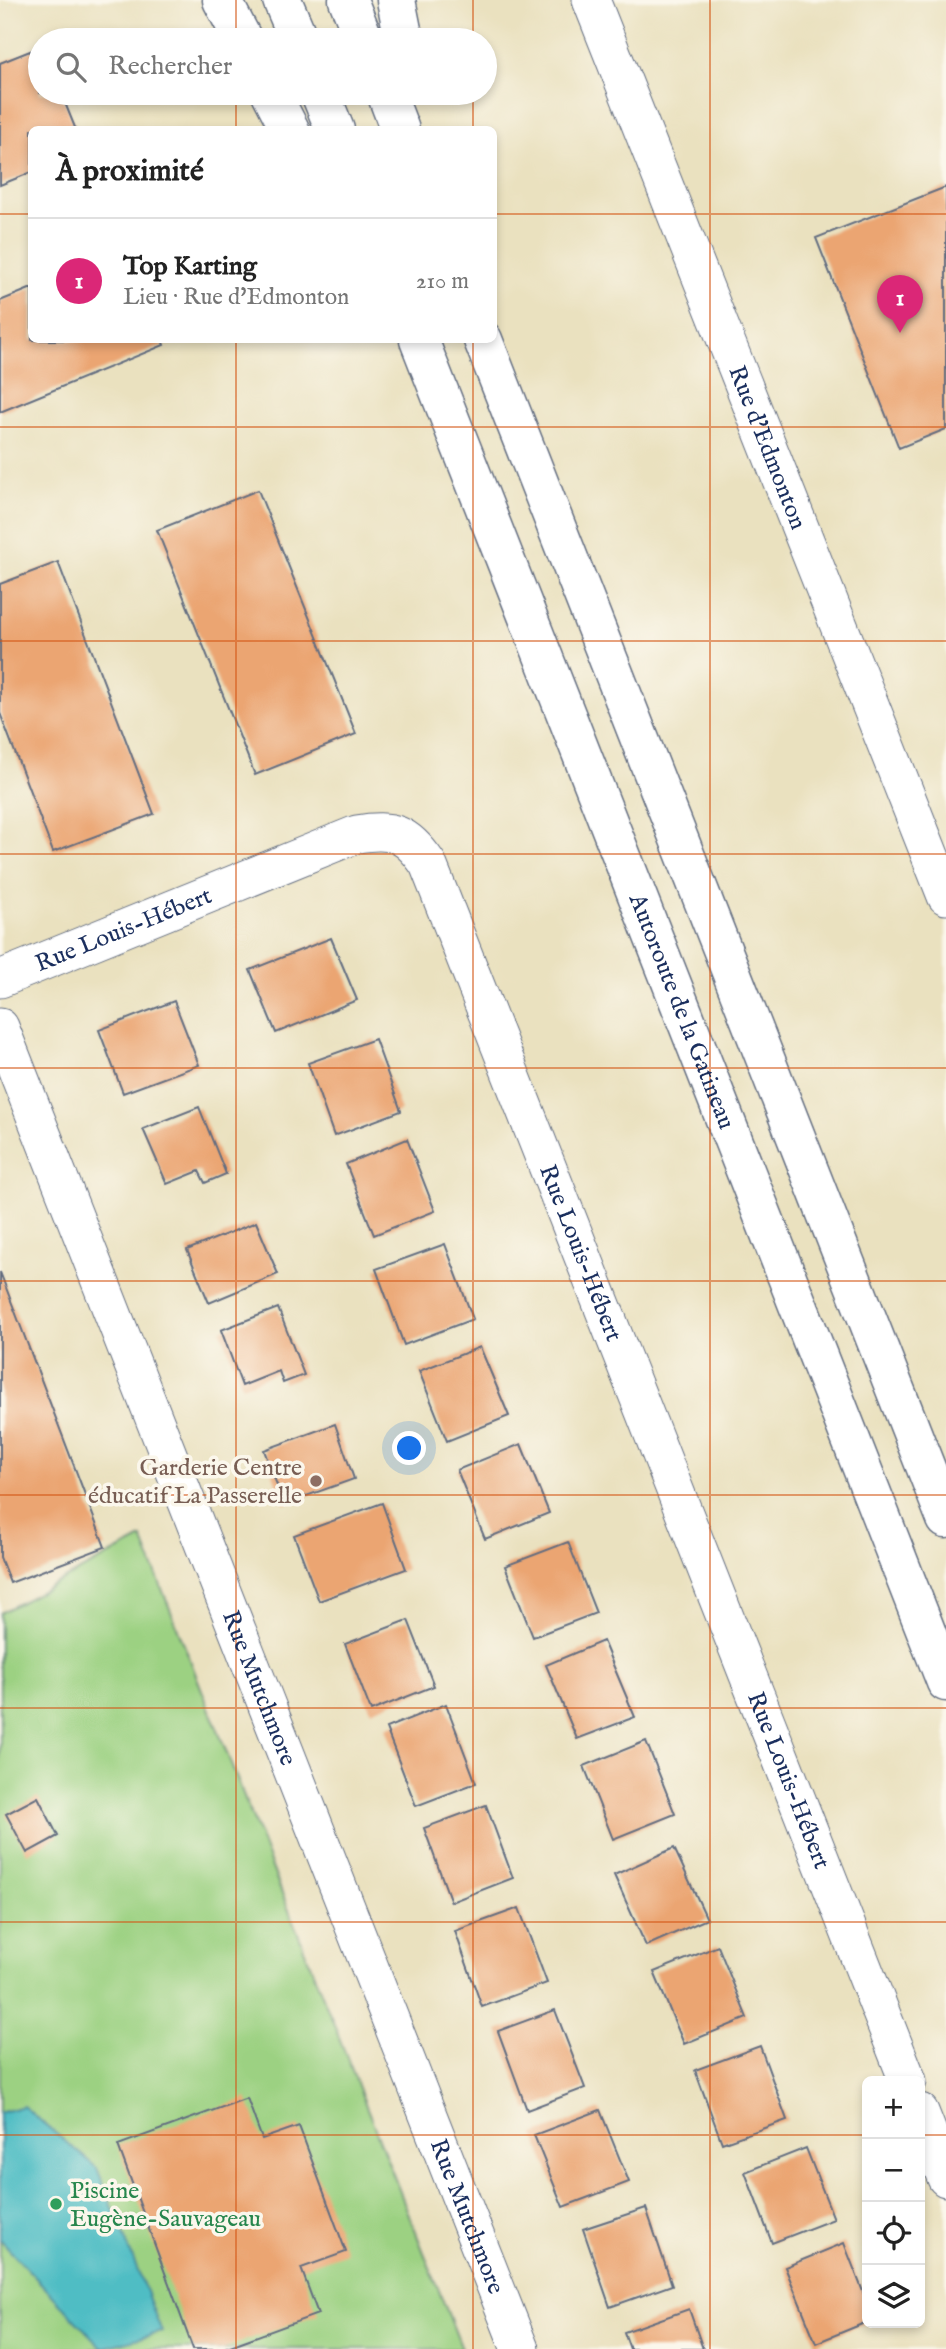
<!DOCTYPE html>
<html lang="fr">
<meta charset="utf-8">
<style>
body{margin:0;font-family:"IM FELL English",serif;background:#f6f6f6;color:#222}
.controls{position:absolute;right:21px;bottom:21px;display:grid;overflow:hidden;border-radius:10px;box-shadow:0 4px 10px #0003}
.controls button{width:63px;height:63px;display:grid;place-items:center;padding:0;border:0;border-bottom:2px solid #e0e0e0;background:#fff;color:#222;font:35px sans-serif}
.you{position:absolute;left:410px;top:1449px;width:24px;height:24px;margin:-18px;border:5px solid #fff;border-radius:50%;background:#1a73e8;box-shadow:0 0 0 10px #1a73e833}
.badge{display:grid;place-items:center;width:46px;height:46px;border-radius:50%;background:#db2777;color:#fff;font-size:23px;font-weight:700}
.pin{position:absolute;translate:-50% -58px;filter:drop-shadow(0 2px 4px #0008)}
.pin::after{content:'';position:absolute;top:37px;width:24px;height:21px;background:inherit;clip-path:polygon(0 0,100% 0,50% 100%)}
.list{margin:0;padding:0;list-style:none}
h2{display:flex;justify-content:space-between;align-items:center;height:91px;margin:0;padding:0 28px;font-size:30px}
h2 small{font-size:23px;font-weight:400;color:#767676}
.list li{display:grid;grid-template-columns:46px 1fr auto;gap:21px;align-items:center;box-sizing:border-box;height:126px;padding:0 28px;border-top:2px solid #e0e0e0}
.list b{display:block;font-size:26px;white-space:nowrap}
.list p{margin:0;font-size:23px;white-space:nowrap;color:#767676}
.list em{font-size:23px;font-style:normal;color:#767676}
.icon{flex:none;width:38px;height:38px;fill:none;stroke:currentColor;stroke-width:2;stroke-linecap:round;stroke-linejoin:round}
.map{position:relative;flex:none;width:946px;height:2349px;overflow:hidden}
.search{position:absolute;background:#fff;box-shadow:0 4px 10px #0003;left:28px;top:28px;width:469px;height:77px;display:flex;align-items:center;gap:18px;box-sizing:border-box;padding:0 24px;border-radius:38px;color:#767676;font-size:26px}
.panel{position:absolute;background:#fff;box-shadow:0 4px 10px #0003;left:28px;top:126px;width:469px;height:217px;border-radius:10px}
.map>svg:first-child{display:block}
.green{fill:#9cd182;stroke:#5c8070;stroke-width:2}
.water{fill:#4fbdc4;stroke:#357691;stroke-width:2}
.building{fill:#eba572}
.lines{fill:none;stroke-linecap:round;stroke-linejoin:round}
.minor-casing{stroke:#636d80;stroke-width:39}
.motorway-casing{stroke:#636d80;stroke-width:41}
.minor{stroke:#fff;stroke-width:37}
.motorway{stroke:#fff;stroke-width:38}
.grid{fill:none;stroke:#d45514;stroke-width:2;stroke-opacity:0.55}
.education-dot{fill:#8d6e63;stroke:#fbf7ec;stroke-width:2.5}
.leisure-dot{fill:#2e9e5b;stroke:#fbf7ec;stroke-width:2.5}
.labels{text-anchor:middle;stroke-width:7;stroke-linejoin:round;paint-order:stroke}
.street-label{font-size:24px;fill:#1b2f5e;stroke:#fbf7ec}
.education-label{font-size:24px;fill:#785e54;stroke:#fbf7ec;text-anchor:end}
.leisure-label{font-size:24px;fill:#27864d;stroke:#fbf7ec;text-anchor:start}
</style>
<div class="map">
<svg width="946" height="2349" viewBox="0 0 946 2349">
<rect width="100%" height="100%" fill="#fbf7ec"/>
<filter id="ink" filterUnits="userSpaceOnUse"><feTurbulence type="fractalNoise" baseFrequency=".0143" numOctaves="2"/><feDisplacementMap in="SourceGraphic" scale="14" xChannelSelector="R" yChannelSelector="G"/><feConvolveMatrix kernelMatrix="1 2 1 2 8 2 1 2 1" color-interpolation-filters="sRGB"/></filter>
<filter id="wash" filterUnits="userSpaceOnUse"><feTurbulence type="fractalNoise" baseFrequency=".00686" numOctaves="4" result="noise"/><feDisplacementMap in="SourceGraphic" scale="28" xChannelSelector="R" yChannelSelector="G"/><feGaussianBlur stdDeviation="1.57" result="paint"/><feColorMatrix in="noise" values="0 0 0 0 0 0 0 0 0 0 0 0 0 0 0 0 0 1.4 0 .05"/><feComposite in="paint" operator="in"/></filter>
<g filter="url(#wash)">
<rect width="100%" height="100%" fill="#eae1bf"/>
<path class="green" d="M142 1538 462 2349H0V1613Z"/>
<path class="water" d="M23 2106 97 2168 162 2332 102 2348 0 2240V2113Z"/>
<g id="blocks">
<path class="building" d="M40 47V93H61L76 130H32V172L0 185V63Z
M946 187V429L899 448 816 238Z
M32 288V340H162L164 345 0 412V301Z
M258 490 356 734 255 775 157 530Z
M58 562 154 814 53 852 0 713V584Z
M331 938 357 1000 276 1033 250 970Z
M174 1001 199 1065 123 1093 99 1030Z
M375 1039 401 1111 334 1136 308 1063Z
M199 1107 226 1174 205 1183 199 1171 167 1184 143 1129Z
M407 1139 435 1211 374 1235 346 1164Z
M256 1222 278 1274 209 1303 187 1250Z
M445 1244 473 1319 404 1345 376 1269Z
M0 1272 105 1547 10 1583 0 1557Z
M278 1308 304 1375 283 1383 279 1371 242 1386 221 1330Z
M480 1347 509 1416 447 1441 419 1371Z
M335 1424 354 1479 284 1504 264 1450Z
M521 1444 549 1513 485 1539 457 1470Z
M382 1503 406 1569 319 1601 294 1535Z
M568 1542 596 1613 533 1637 505 1566Z
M408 1620 434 1686 371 1711 345 1644Z
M603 1641 635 1717 577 1739 546 1665Z
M446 1704 476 1783 416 1806 386 1728Z
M646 1741 675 1814 613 1839 584 1766Z
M38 1797 58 1836 27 1853 6 1814Z
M486 1805 513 1878 451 1902 424 1828Z
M674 1848 707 1919 646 1946 614 1875Z
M519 1908 547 1983 482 2007 455 1931Z
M718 1946 747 2018 684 2044 654 1972Z
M555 2010 585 2088 527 2110 498 2031Z
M760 2046 787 2120 722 2143 695 2070Z
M247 2098 262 2139 299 2126 346 2252 301 2268 318 2314 222 2349H193L118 2145Z
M600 2110 629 2182 563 2207 534 2135Z
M806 2148 834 2219 772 2243 745 2172Z
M646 2208 672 2285 610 2307 583 2229Z
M844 2243 867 2302V2322L816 2343 785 2267Z
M689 2309 703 2349H630L624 2332Z"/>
</g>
</g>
<g filter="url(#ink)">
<use href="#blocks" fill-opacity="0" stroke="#636d80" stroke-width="2"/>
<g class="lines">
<g class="minor-casing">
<g id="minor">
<path id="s1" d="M591 0 946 896"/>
<path id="s2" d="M0 979 357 834C393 828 407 833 428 864L908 2081"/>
<path id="s3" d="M0 1027 520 2349"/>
<path d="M920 2112 946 2178"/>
</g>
</g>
<g class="motorway-casing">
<g id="motorway">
<path d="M222 0 243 40"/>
<path d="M282 0 299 40"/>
<path d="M348 0 364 40"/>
<path d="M396 0 404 40"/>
<path d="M271 93 290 130"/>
<path d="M320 93 335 130"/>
<path d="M386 93 400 130"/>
<path id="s4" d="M419 340 946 1682"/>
<path d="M483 340 946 1519"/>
</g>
</g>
<use href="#minor" class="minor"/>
<use href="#motorway" class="motorway"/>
</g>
</g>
<path class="grid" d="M236 0V40M473 0V40M710 0V2349M236 93V130M473 93V130M0 214H32M494 214H946M236 340V2349M473 340V2349M0 427H946M0 641H946M0 854H946M0 1068H946M0 1281H946M0 1495H946M0 1708H946M0 1922H946M0 2135H867M920 2135H946"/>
<circle class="education-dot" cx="316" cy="1481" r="7"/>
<circle class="leisure-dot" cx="56" cy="2204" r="7"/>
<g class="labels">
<g class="street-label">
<text dy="8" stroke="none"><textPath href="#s1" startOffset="481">Rue d'Edmonton</textPath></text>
<text dy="8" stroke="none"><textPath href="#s2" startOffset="133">Rue Louis-Hébert</textPath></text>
<text dy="8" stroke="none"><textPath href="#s4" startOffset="721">Autoroute de la Gatineau</textPath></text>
<text dy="8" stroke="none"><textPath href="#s2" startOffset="887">Rue Louis-Hébert</textPath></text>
<text dy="8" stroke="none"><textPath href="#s3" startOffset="710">Rue Mutchmore</textPath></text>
<text dy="8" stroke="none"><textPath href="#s2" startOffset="1454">Rue Louis-Hébert</textPath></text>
<text dy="8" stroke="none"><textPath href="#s3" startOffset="1278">Rue Mutchmore</textPath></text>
</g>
<g class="education-label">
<text x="302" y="1475">Garderie Centre<tspan x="302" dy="28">éducatif La Passerelle</tspan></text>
</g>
<g class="leisure-label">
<text x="70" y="2198">Piscine<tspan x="70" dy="28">Eugène-Sauvageau</tspan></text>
</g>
</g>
</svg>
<div class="controls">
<button>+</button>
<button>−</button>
<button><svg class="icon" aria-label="locate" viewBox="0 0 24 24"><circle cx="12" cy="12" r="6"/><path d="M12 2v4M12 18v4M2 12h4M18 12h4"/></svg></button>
<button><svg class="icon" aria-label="layers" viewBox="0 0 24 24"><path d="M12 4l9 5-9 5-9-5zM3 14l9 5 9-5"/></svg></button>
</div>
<div class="you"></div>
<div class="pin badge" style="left:900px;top:333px">1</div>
<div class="search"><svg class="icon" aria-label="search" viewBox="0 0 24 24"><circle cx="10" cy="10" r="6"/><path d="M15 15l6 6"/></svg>Rechercher</div>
<section class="panel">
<h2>À proximité<small></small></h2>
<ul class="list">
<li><span class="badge">1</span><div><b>Top Karting</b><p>Lieu · Rue d'Edmonton</p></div><em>210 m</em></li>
</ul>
</section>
</div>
